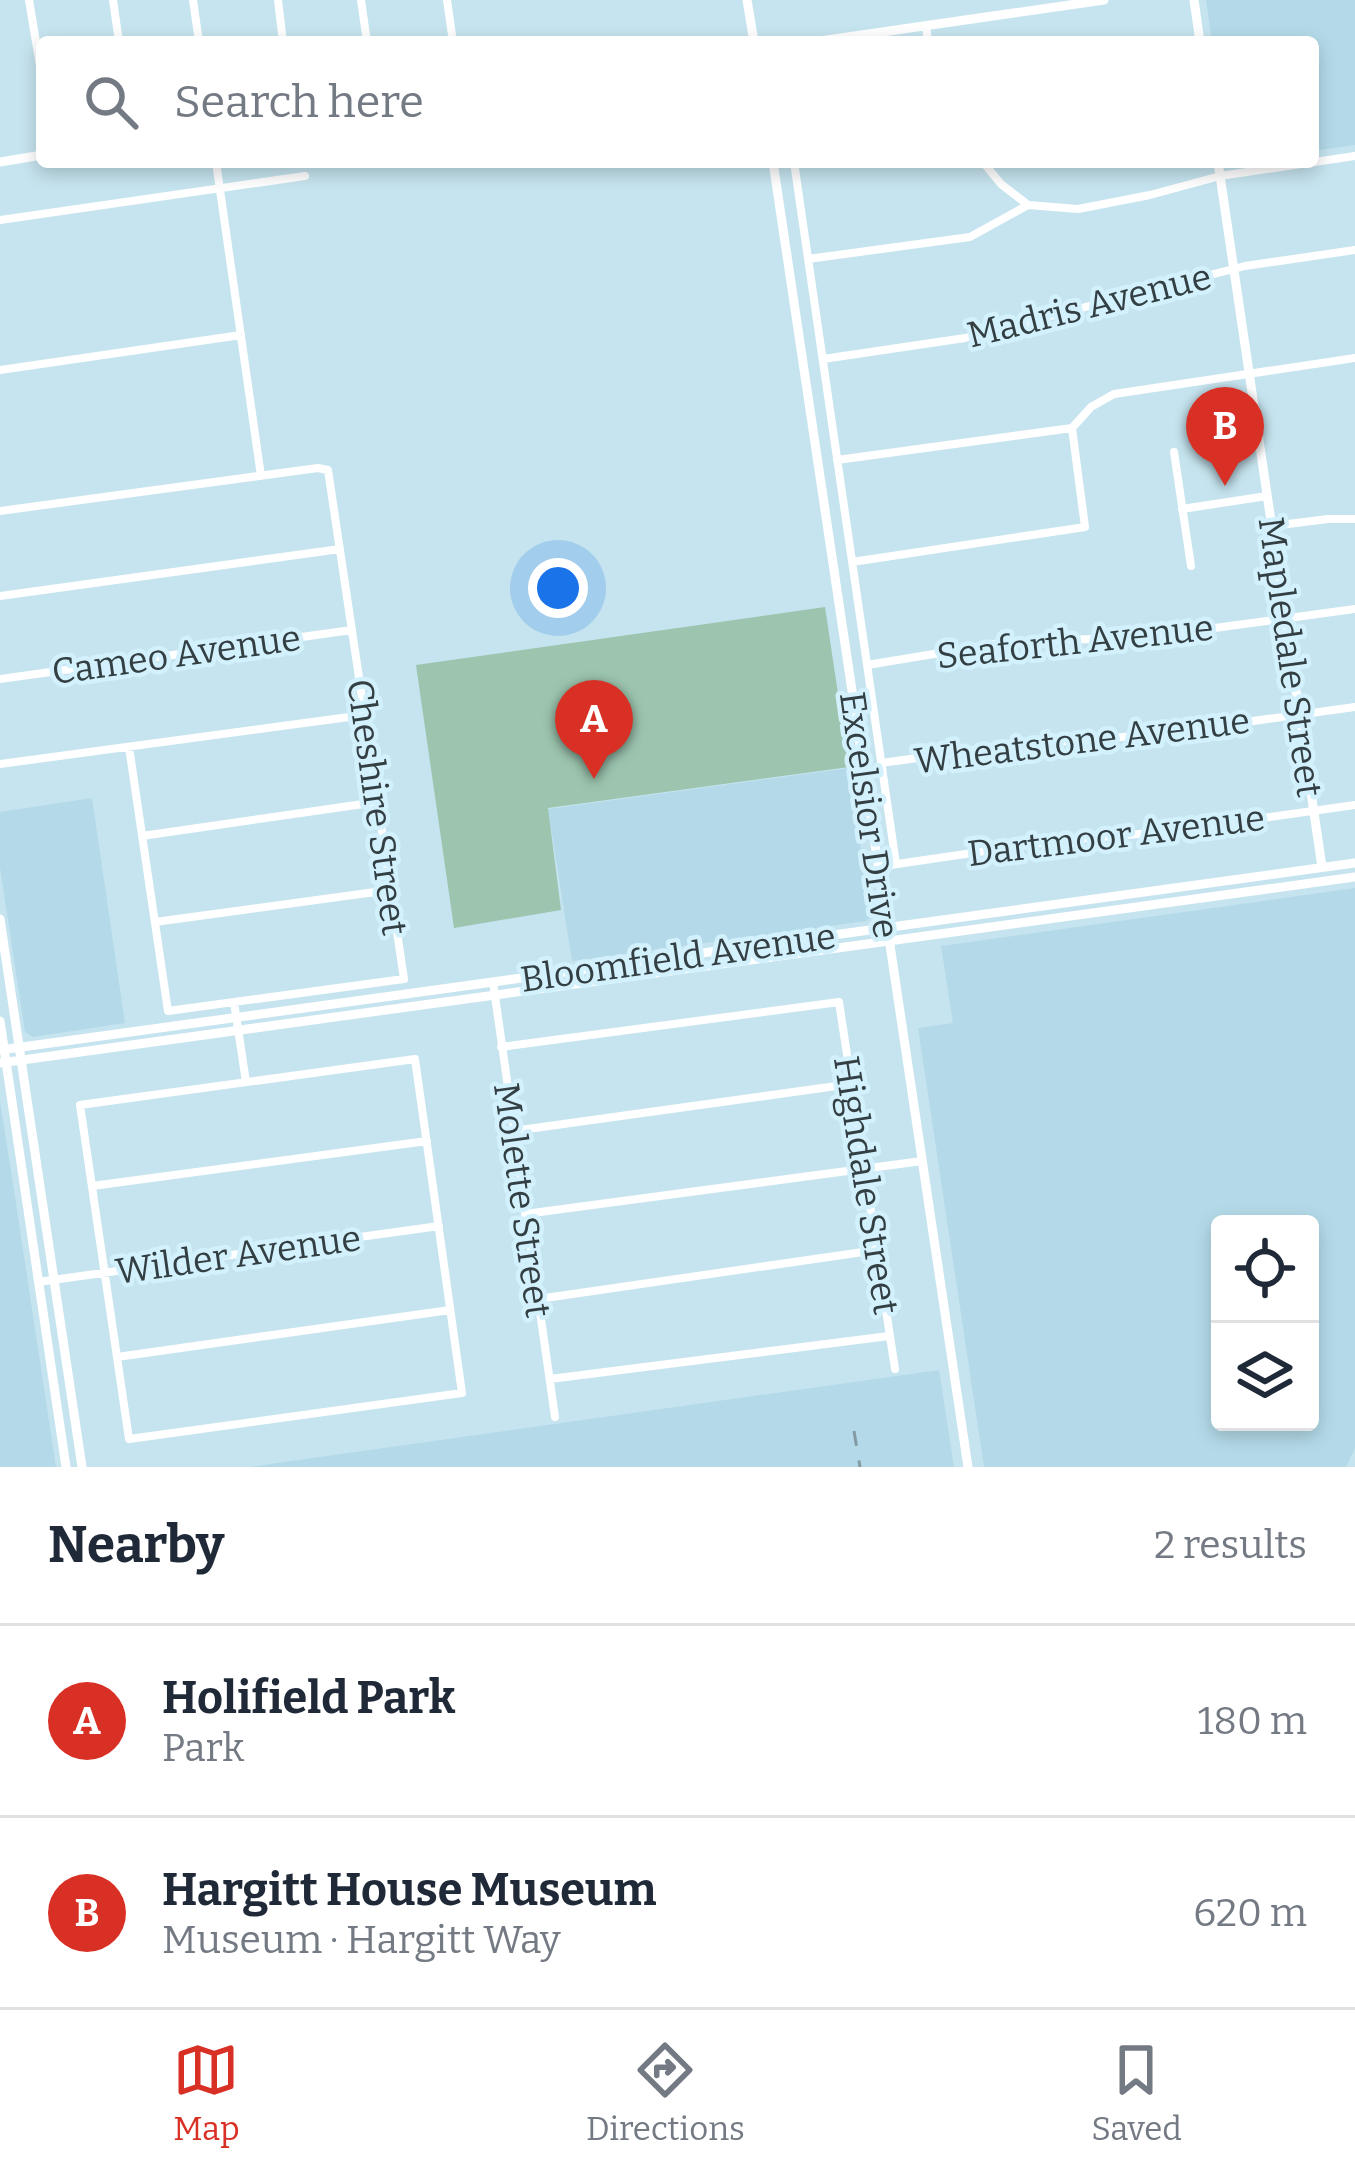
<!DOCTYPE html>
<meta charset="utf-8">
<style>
body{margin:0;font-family:Bitter,serif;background:#f6f6f7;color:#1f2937}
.controls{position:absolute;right:36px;bottom:36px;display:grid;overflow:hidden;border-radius:12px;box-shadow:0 6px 18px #0003}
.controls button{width:108px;height:108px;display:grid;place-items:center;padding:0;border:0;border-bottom:3px solid #e0e1e3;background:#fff;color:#1f2937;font:60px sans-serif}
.you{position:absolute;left:558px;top:588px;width:42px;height:42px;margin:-30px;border:9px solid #fff;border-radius:50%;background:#1a73e8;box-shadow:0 0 0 18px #1a73e833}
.badge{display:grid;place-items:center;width:78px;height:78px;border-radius:50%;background:#d93025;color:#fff;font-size:39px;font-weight:700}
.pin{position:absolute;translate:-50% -99px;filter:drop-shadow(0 3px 6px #0008)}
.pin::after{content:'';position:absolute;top:63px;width:42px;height:36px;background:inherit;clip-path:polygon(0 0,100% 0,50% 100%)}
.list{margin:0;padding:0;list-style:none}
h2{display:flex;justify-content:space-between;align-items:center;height:156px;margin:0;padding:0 48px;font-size:51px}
h2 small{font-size:39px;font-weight:400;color:#747a83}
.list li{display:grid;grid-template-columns:78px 1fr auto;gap:36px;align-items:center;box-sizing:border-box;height:192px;padding:0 48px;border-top:3px solid #e0e1e3}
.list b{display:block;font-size:45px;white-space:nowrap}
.list p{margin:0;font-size:39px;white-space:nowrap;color:#747a83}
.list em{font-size:39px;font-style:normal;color:#747a83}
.icon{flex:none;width:66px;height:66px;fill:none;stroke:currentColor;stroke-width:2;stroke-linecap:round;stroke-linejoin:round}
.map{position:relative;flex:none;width:1355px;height:1467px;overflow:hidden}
.search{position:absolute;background:#fff;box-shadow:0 6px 18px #0003;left:36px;right:36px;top:36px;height:132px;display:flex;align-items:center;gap:30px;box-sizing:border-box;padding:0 42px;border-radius:12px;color:#747a83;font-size:45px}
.sheet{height:540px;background:#fff}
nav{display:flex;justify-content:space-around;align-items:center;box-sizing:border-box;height:168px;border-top:3px solid #e0e1e3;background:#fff;font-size:33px;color:#747a83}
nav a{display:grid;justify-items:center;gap:6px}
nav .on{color:#d93025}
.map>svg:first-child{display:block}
.built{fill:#b4dae9;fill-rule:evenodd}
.green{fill:#9cc4ae}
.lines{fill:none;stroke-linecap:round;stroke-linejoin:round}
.street{stroke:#fff;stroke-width:8}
.secondary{stroke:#fff;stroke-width:9}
.rail{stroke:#849aa2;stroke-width:3;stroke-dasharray:15 15;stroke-linecap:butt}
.labels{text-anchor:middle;stroke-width:9;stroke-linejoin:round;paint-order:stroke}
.street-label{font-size:36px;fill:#333f43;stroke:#d3f1fd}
</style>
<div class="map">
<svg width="1355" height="1467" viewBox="0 0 1355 1467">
<rect width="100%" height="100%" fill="#c6e4ef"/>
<path class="built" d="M1206 0H1355V145L1313 151V42H1212Z
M849 768 871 916 867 921 572 961 548 809Z
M92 798 125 1023 33 1037 25 1032 0 868V812Z
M1355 888V1448L1346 1467H984L918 1028 953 1023 941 946ZM1220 1224H1310V1422H1220Z
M0 1101 14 1190 56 1467H0Z
M939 1370 954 1467H249Z"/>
<path class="green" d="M825 607 849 767 548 808 561 910 454 928 416 665Z"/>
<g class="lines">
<path class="street" d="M29 0 42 78
M113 0 119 42
M193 0 199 42
M278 0 283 42
M361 0 367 42
M447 0 453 42
M926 26 928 42
M216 162 261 476
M794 162 896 864
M983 162 1001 184 1028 205
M0 220 305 176
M808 259 970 237 1028 205 1078 209 1150 195 1220 176 1355 156
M823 359 965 338 1245 266 1355 250
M0 370 241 335
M1174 452 1191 566
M837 460 1072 428 1091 407 1114 394 1355 358
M1182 509 1267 496
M0 511 318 468 328 470 404 979 168 1011 129 747
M1272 526 1328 519H1355
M852 562 1085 527 1072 428
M0 596 340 549
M867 665 1007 642 1148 637 1355 609
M0 679 352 630
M881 763 1014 745 1151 735 1355 707
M0 764 364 715
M142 836 377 802
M877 867 1054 841 1163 832 1355 805
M155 922 390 890
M493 982 555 1417
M234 1002 246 1082
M501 1047 839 1002 895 1369
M415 1059 462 1393 129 1439 80 1105Z
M513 1131 851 1084
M92 1186 427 1141
M525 1214 922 1161
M38 1282 439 1226
M538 1299 877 1250
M117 1357 450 1310
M550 1379 889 1336"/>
<path class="secondary" d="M747 0 754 42
M1194 0 1200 42
M813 42 1104 0
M0 162 42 155
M773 162 968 1467
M1218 162 1322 867
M0 919 82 1467
M0 1021 66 1467
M0 1050 1355 863
M0 1063 1355 877"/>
<path class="rail" d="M854 1431 860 1467"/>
</g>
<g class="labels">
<g class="street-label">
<text transform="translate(1089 305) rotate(-14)" y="13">Madris Avenue</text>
<text transform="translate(1075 641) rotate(-6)" y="13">Seaforth Avenue</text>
<text transform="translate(176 654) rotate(-8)" y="13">Cameo Avenue</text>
<text transform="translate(1291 657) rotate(82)" y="13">Mapledale Street</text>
<text transform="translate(1082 740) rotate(-7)" y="13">Wheatstone Avenue</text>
<text transform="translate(378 807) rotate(82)" y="13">Cheshire Street</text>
<text transform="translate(870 815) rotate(82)" y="13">Excelsior Drive</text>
<text transform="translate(1116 835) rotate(-7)" y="13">Dartmoor Avenue</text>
<text transform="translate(678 957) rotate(-8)" y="13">Bloomfield Avenue</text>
<text transform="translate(867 1185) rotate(81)" y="13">Highdale Street</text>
<text transform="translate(523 1200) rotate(82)" y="13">Molette Street</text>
<text transform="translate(238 1254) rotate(-8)" y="13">Wilder Avenue</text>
</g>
</g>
</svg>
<div class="controls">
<button><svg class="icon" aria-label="locate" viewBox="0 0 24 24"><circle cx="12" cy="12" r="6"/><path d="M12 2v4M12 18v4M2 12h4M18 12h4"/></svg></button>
<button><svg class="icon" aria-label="layers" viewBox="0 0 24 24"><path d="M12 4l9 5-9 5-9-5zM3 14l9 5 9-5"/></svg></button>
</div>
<div class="you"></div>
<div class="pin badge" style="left:594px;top:779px">A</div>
<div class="pin badge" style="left:1225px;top:486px">B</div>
<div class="search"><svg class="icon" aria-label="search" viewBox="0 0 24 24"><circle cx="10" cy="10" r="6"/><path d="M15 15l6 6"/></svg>Search here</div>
</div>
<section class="sheet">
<h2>Nearby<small>2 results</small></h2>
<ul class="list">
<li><span class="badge">A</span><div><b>Holifield Park</b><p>Park</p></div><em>180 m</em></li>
<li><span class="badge">B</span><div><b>Hargitt House Museum</b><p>Museum · Hargitt Way</p></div><em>620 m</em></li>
</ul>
</section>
<nav>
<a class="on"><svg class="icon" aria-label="map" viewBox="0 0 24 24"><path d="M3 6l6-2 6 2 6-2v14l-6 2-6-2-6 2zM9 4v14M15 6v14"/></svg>Map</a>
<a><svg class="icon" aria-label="directions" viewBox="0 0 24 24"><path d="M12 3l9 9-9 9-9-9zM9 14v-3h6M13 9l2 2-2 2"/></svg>Directions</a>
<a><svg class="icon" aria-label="saved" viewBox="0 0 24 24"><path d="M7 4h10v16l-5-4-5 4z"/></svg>Saved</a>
</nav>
